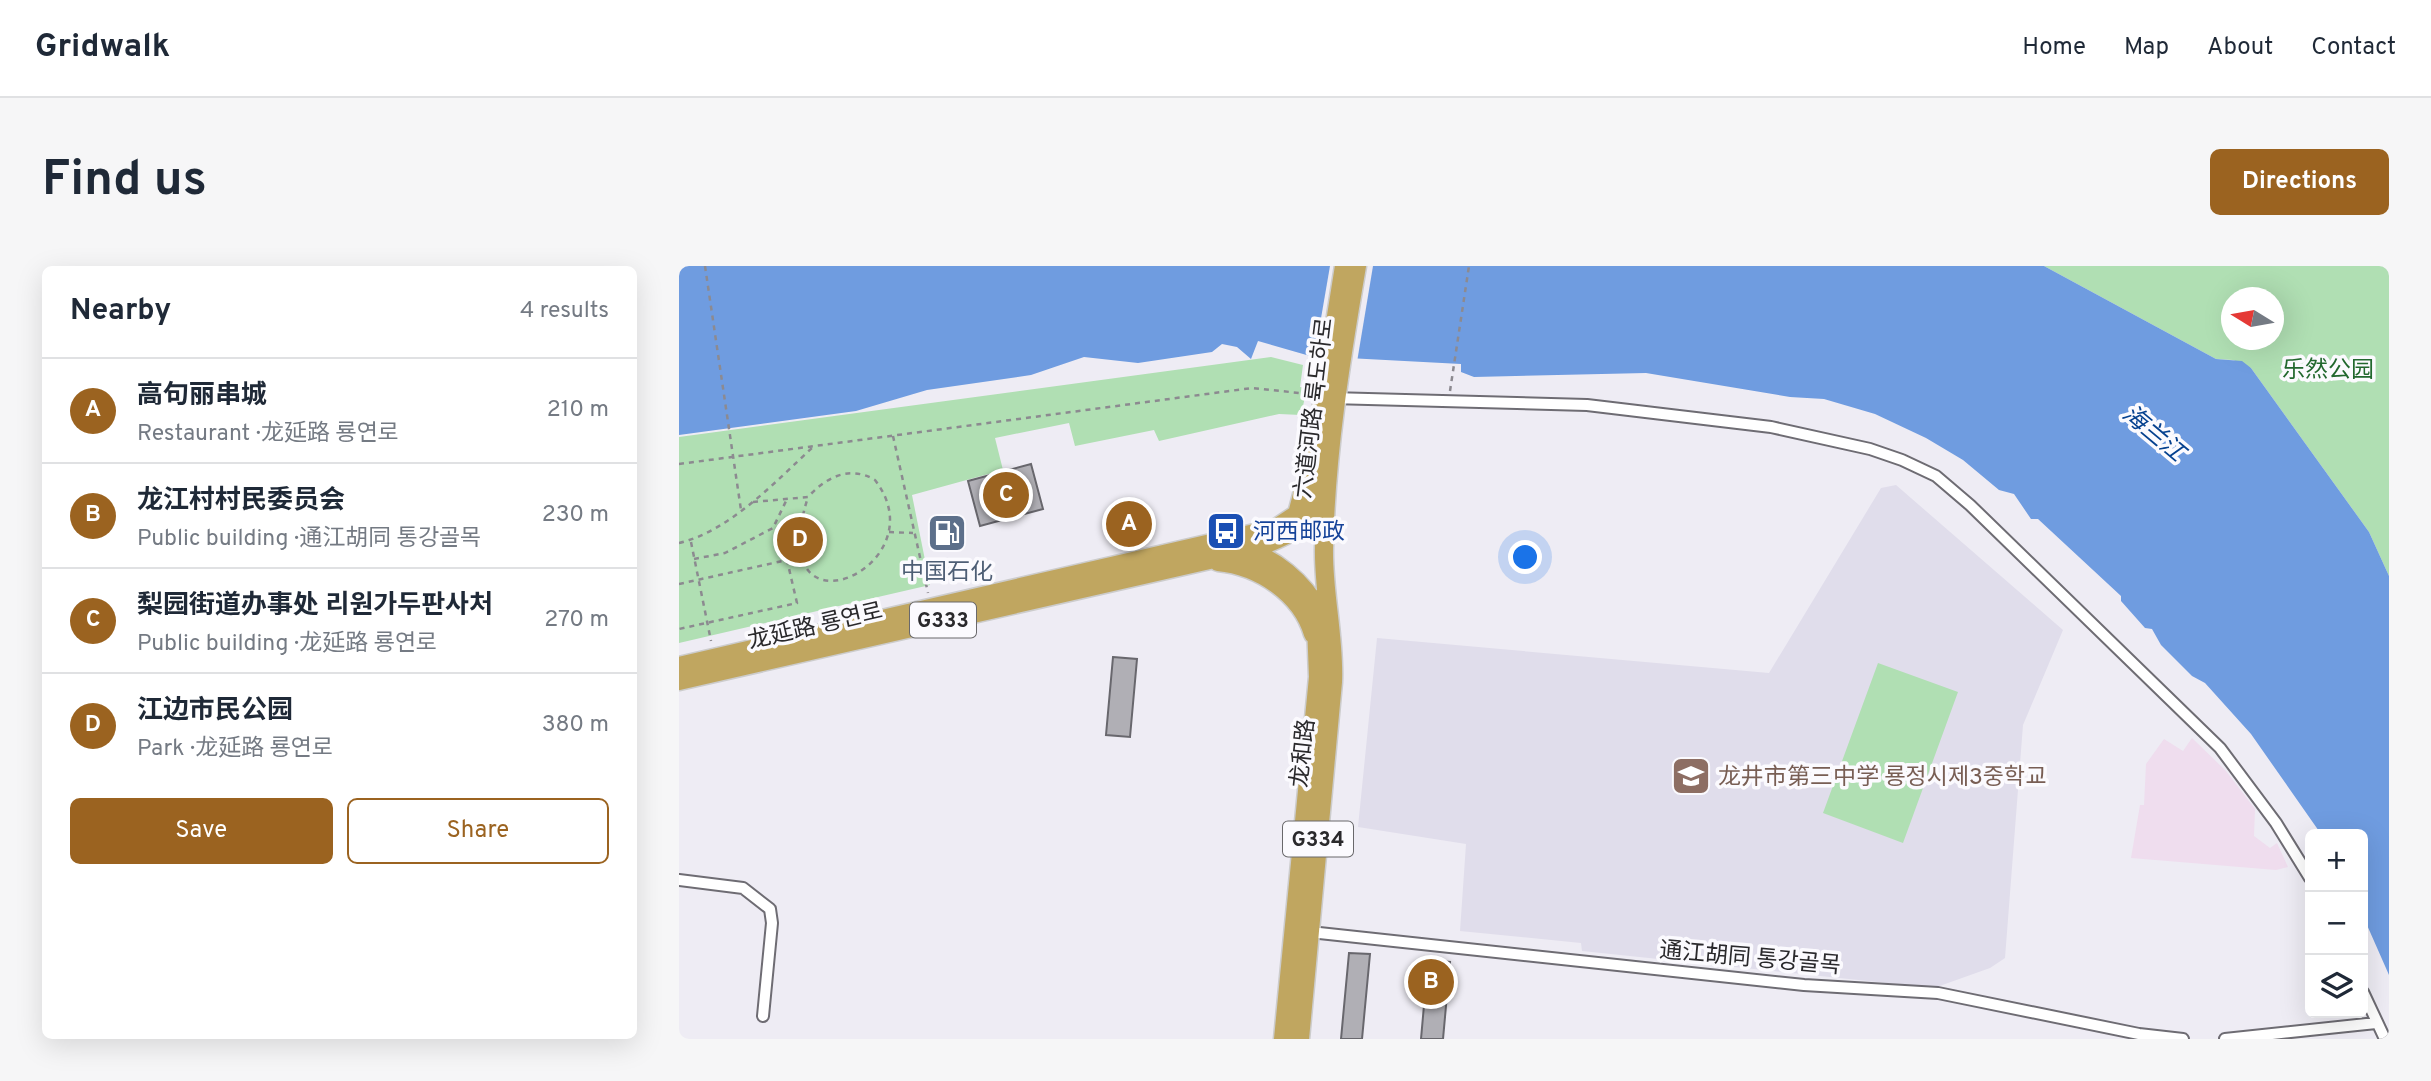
<!DOCTYPE html>
<meta charset="utf-8">
<style>
body{margin:0;font-family:Overpass,"Noto Sans SC","Noto Sans KR",sans-serif;background:#f6f6f7;color:#1f2937}
.controls{position:absolute;right:21px;bottom:21px;display:grid;overflow:hidden;border-radius:10px;box-shadow:0 7px 28px #0002}
.controls button{width:63px;height:63px;display:grid;place-items:center;padding:0;border:0;border-bottom:2px solid #e0e1e3;background:#fff;color:#1f2937;font:35px sans-serif}
.compass{position:absolute;left:1542px;top:21px;width:63px;height:63px;border-radius:50%;background:#fff;box-shadow:0 7px 28px #0002;rotate:281deg}
.you{position:absolute;left:847px;top:292px;width:24px;height:24px;margin:-18px;border:5px solid #fff;border-radius:50%;background:#1a73e8;box-shadow:0 0 0 10px #1a73e833}
.badge{display:grid;place-items:center;width:46px;height:46px;border-radius:50%;background:#9b6320;color:#fff;font-size:23px;font-weight:700}
.pin{position:absolute;translate:-50% -50%;border:4px solid #fff;box-shadow:0 2px 7px #0006}
.list{margin:0;padding:0;list-style:none}
h2{display:flex;justify-content:space-between;align-items:center;height:91px;margin:0;padding:0 28px;font-size:30px}
h2 small{font-size:23px;font-weight:400;color:#747a83}
.list li{display:grid;grid-template-columns:46px 1fr auto;gap:21px;align-items:center;box-sizing:border-box;height:105px;padding:0 28px;border-top:2px solid #e0e1e3}
.list b{display:block;font-size:26px;white-space:nowrap}
.list p{margin:0;font-size:23px;white-space:nowrap;color:#747a83}
.list em{font-size:23px;font-style:normal;color:#747a83}
.actions{display:flex;gap:14px;padding:21px 28px}
.actions a{flex:1;padding:16px 0;border:2px solid #9b6320;border-radius:10px;text-align:center;font-size:24px;color:#9b6320}
.actions .main{background:#9b6320;color:#fff}
.icon{flex:none;width:38px;height:38px;fill:none;stroke:currentColor;stroke-width:2;stroke-linecap:round;stroke-linejoin:round}
.map{position:relative;flex:none;width:1710px;height:773px;overflow:hidden;border-radius:10px}
header{display:flex;align-items:center;gap:42px;box-sizing:border-box;height:98px;padding:0 35px;background:#fff;border-bottom:2px solid #e0e1e3}
header strong{font-size:33px}
nav{display:flex;gap:38px;margin-inline-start:auto;font-size:24px}
.intro{display:flex;align-items:center;justify-content:space-between;box-sizing:border-box;height:168px;padding:0 42px}
h1{margin:0;font-size:49px}
.button{padding:18px 32px;border-radius:10px;background:#9b6320;color:#fff;font-size:24px;font-weight:700}
main{display:flex;gap:42px;padding:0 42px}
aside{flex:1;background:#fff;border-radius:10px;box-shadow:0 7px 28px #0002}
.map>svg:first-child{display:block}
.commercial{fill:#efddee}
.built{fill:#e0ddeb}
.green{fill:#b0dfb3;fill-rule:evenodd}
.water{fill:#6f9ce0}
.pier{fill:#eeecf4}
.building{fill:#b0afb5;stroke:#68676d;stroke-width:2}
.lines{fill:none;stroke-linecap:round;stroke-linejoin:round}
.minor-casing{stroke:#6e6c73;stroke-width:14}
.trunk-casing{stroke:#ccc;stroke-width:21}
.path{stroke:#8c8a90;stroke-width:2.5;stroke-dasharray:5 5;stroke-linecap:butt}
.minor{stroke:#fff;stroke-width:10}
.trunk{stroke:#c0a660;stroke-width:18}
.labels{text-anchor:middle;stroke-width:7;stroke-linejoin:round;paint-order:stroke}
.shield{fill:#fbfafe;stroke:#69686b;stroke-width:2}
.shield-label{font-size:21px;font-weight:bold;fill:#2a292c}
.park-label{font-size:23px;fill:#22682e;stroke:#fbfafe}
.street-label{font-size:23px;fill:#2a292c;stroke:#fbfafe}
.transit-label{font-size:23px;fill:#164399;stroke:#fbfafe;text-anchor:start}
.service-label{font-size:23px;fill:#4e5e75;stroke:#fbfafe}
.education-label{font-size:23px;fill:#785e54;stroke:#fbfafe;text-anchor:start}
.water-label{font-size:24px;font-style:italic;fill:#05418f;stroke:#fbfafe}
</style>
<header>
<strong>Gridwalk</strong>
<nav><a>Home</a><a>Map</a><a>About</a><a>Contact</a></nav>
</header>
<div class="intro"><h1>Find us</h1><a class="button">Directions</a></div>
<main>
<aside>
<h2>Nearby<small>4 results</small></h2>
<ul class="list">
<li><span class="badge">A</span><div><b>高句丽串城</b><p>Restaurant · 龙延路 룡연로</p></div><em>210 m</em></li>
<li><span class="badge">B</span><div><b>龙江村村民委员会</b><p>Public building · 通江胡同 통강골목</p></div><em>230 m</em></li>
<li><span class="badge">C</span><div><b>梨园街道办事处 리원가두판사처</b><p>Public building · 龙延路 룡연로</p></div><em>270 m</em></li>
<li><span class="badge">D</span><div><b>江边市民公园</b><p>Park · 龙延路 룡연로</p></div><em>380 m</em></li>
</ul>
<div class="actions"><a class="main">Save</a><a>Share</a></div>
</aside>
<div class="map">
<svg width="1710" height="773" viewBox="0 0 1710 773">
<rect width="100%" height="100%" fill="#eeecf4"/>
<path class="commercial" d="M1513 472 1547 505 1576 543 1575 570 1591 582 1598 577 1609 601 1597 604 1452 592 1461 539H1465L1467 498 1485 473 1504 485Z"/>
<path class="built" d="M1217 219 1384 364 1344 459 1326 692 1311 702 1255 722 903 685 902 677 781 665 787 578 679 561 698 372 1090 407 1202 222Z"/>
<path class="green" d="M1365 0H1710V310L1690 266 1572 102 1554 94 1537 93ZM1552 32H1594V74H1552Z
M592 91 624 99 621 121 628 122 622 149 600 148 480 175 475 164 396 180 390 157 316 172 324 204 233 229 251 319 0 377V171Z
M1199 397 1279 426 1224 577 1144 547Z"/>
<path class="water" d="M0 0H1365L1537 93 1563 95 1572 102 1690 266 1710 310V709L1684 650V568H1642L1572 468 1526 417 1513 410 1482 379 1473 363 1466 362 1442 335V330L1359 253H1352L1335 228 1320 224 1284 194 1247 172 1196 148 1145 133 1111 131 967 107 795 111 782 106V98L631 90 579 75 572 93 558 81 543 78 533 86 459 97 405 91 352 109 248 124 177 145 0 169Z"/>
<path class="pier" d="M651 0H694L678 96 635 93Z"/>
<path class="building" d="M352 198 364 243 301 260 289 215Z
M434 391 458 393 451 471 427 469Z
M670 687 691 688 683 773H662Z
M749 694 771 696 764 773H742Z"/>
<g class="lines">
<g class="minor-casing">
<path id="minor" d="M652 132 908 139 1092 161 1191 183 1223 194 1257 210 1291 239 1541 482 1597 557 1631 612
M0 614 64 622 91 643 93 657 84 750
M631 666 1125 719 1259 727 1460 768 1504 773
M1684 726 1706 773
M1546 773 1697 757"/>
</g>
<g class="trunk-casing">
<path id="trunk" d="M636 221 635 188 665 0
M563 284C595 290 625 317 640 345
M539 296C580 300 622 327 634 368
M0 400 597 262 618 248 630 202
M0 415 570 285C607 270 626 266 645 229
M604 773 639 411 636 333
M621 773 654 416C656 371 644 327 645 282 647 187 662 94 678 0"/>
</g>
<path class="path" d="M26 0 62 244
M771 125 790 0
M214 170 249 327
M0 198 573 122 630 128
M74 236 129 231C147 211 171 199 196 214 263 301 81 381 129 231
M210 266 234 267
M12 276 32 375
M0 277C51 265 97 215 134 181
M15 293 46 287 94 262 108 233
M0 318 108 294 118 337 0 363"/>
<use href="#minor" class="minor"/>
<use href="#trunk" class="trunk"/>
</g>
<defs>
<g id="bus-square" transform="scale(2.0125)"><rect x="-9" y="-9" width="18" height="18" rx="4" fill="#1a4fb4" stroke="#fbfafe"/><path d="M-5-6H5V4H4V6H2V4H-2V6H-4V4H-5ZM-3.5-4V0h7V-4ZM-3.5 1.2v1.5H-2V1.2ZM2 1.2v1.5H3.5V1.2Z" fill="#fff"/></g>
<g id="fuel-square" transform="scale(2.0125)"><rect x="-9" y="-9" width="18" height="18" rx="4" fill="#5c6f8a" stroke="#fbfafe"/><path d="M-5.5-6h7V0h2V4h1.3V-2.5L3-4.5l.8-.8L6-3V5H2.5V1h-1V6h-7ZM-4.2-4.7v3.2H.2V-4.7Z" fill="#fff"/></g>
<g id="school-square" transform="scale(2.0125)"><rect x="-9" y="-9" width="18" height="18" rx="4" fill="#8d6e63" stroke="#fbfafe"/><path d="M0-5L7-2L0 1L-7-2ZM-4 1L0 2.5L4 1V4Q0 6-4 4Z" fill="#fff"/></g>
</defs>
<g fill-rule="evenodd">
<use href="#bus-square" x="547" y="265"/>
<use href="#fuel-square" x="268" y="267"/>
<use href="#school-square" x="1012" y="510"/>
</g>
<g class="labels">
<g class="shield">
<rect x="231" y="336.5" width="66" height="35" rx="5"/>
<rect x="604" y="555.5" width="70" height="35" rx="5"/>
</g>
<g class="shield-label">
<text x="264" y="361">G333</text>
<text x="639" y="580">G334</text>
</g>
<g class="park-label">
<text x="1649" y="111">乐然公园</text>
</g>
<g class="street-label">
<text transform="translate(634 142) rotate(-83)" y="8">六道河路 륙도하로</text>
<text transform="translate(136 359) rotate(-13)" y="8">龙延路 룡연로</text>
<text transform="translate(623 487) rotate(-84)" y="8">龙和路</text>
<text transform="translate(1071 691) rotate(5)" y="8">通江胡同 통강골목</text>
</g>
<g class="transit-label">
<text x="574" y="273">河西邮政</text>
</g>
<g class="service-label">
<text x="268" y="313">中国石化</text>
</g>
<g class="education-label">
<text x="1039" y="518">龙井市第三中学 룡정시제3중학교</text>
</g>
<g class="water-label">
<text transform="translate(1475 167) rotate(40)" y="8">海兰江</text>
</g>
</g>
</svg>
<div class="controls">
<button>+</button>
<button>−</button>
<button><svg class="icon" aria-label="layers" viewBox="0 0 24 24"><path d="M12 4l9 5-9 5-9-5zM3 14l9 5 9-5"/></svg></button>
</div>
<svg class="compass" viewBox="-18 -18 36 36"><path d="M0-13l5 13h-10z" fill="#e53935"/><path d="M0 13l5-13h-10z" fill="#747a83"/></svg>
<div class="you"></div>
<div class="pin badge" style="left:450px;top:258px">A</div>
<div class="pin badge" style="left:752px;top:716px">B</div>
<div class="pin badge" style="left:327px;top:229px">C</div>
<div class="pin badge" style="left:121px;top:274px">D</div>
</div>
</main>
